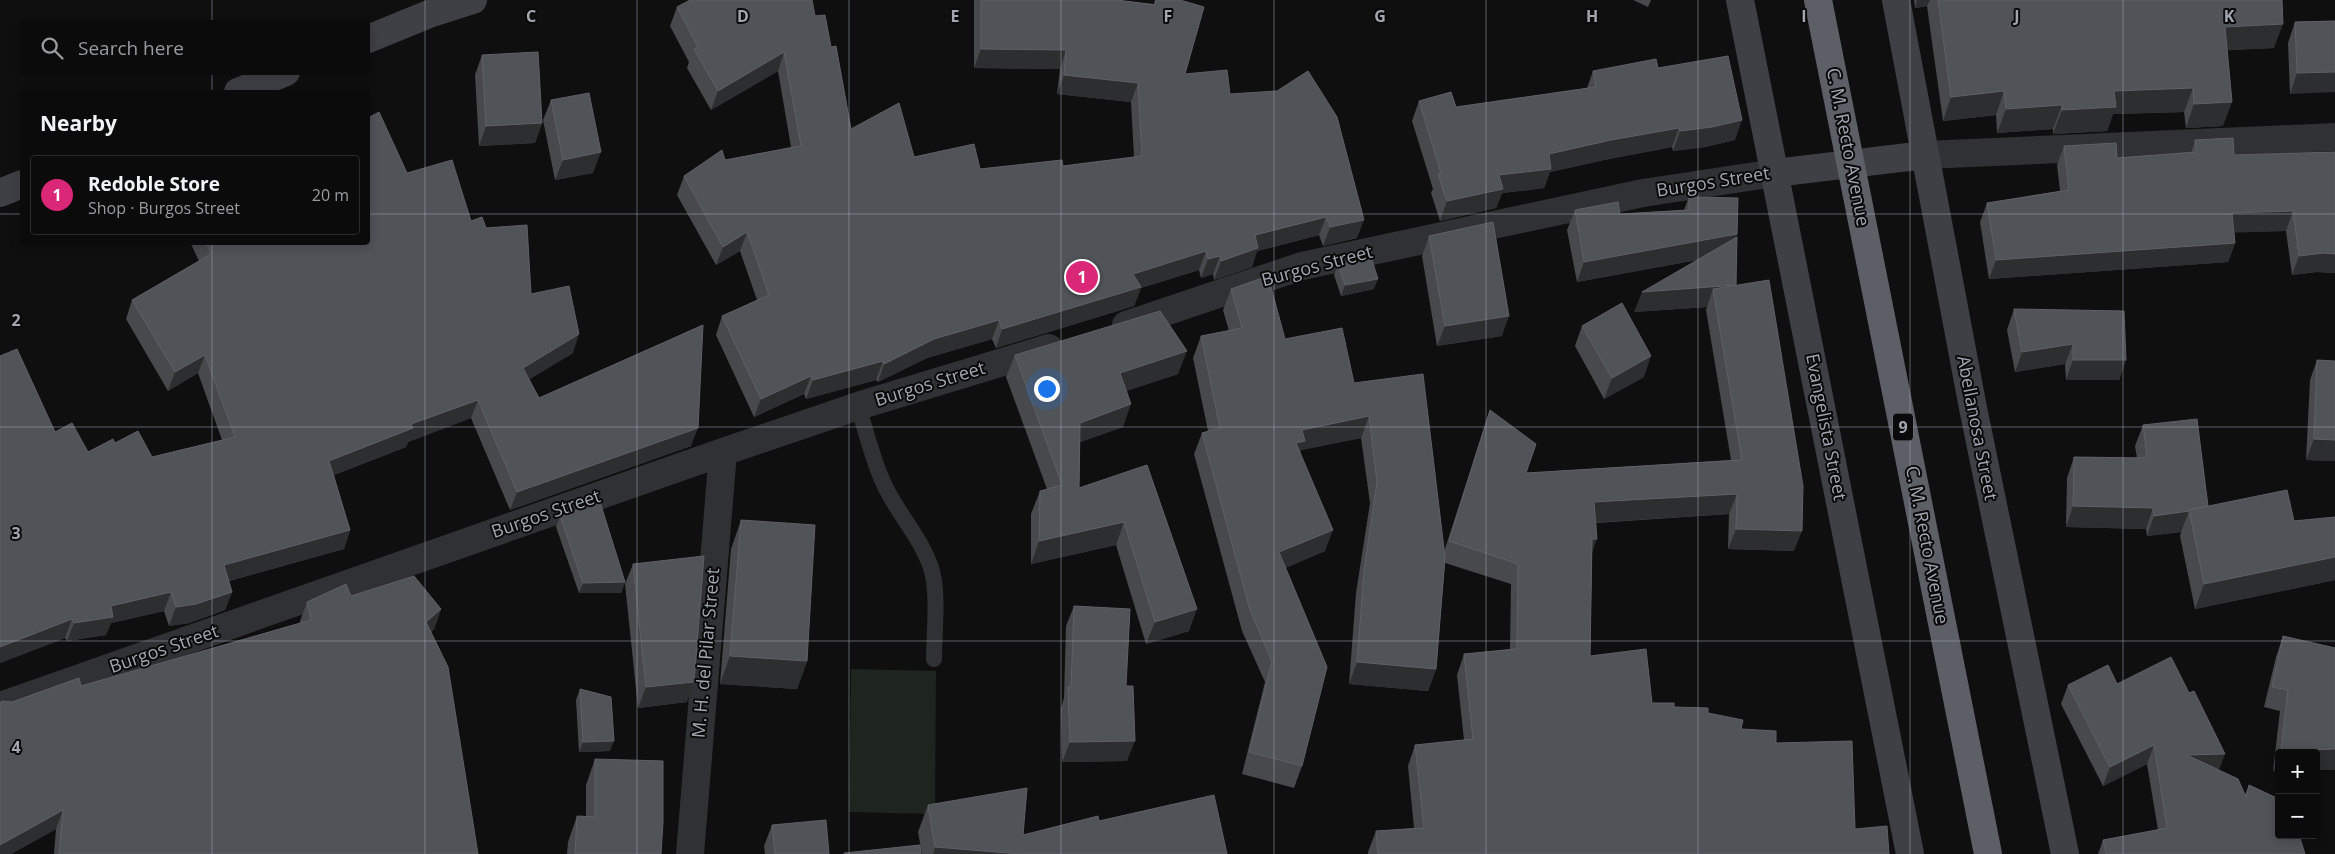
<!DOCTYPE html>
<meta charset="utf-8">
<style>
body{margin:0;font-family:"Open Sans",sans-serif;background:#19191a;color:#f1f3f6}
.controls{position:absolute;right:15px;bottom:15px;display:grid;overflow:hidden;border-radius:5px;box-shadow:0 2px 12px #0003}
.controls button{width:45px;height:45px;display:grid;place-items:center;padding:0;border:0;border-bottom:1px solid #2b2b2d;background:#0b0b0c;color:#f1f3f6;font:25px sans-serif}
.you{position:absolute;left:1046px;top:388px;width:18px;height:18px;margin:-12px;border:4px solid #fff;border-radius:50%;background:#1a73e8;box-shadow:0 0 0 8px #1a73e833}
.badge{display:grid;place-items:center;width:32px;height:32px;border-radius:50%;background:#db2777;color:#fff;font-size:16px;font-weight:700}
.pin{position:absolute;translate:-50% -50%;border:2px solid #fff;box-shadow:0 1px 5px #0006}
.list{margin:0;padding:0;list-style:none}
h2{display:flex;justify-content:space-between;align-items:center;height:65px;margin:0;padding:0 20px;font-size:21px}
h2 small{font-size:16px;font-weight:400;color:#9a9b9d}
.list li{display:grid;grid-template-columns:32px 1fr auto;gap:15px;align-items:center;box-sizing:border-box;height:80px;margin:0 10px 10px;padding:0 10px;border:1px solid #2b2b2d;border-radius:5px}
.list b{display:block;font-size:19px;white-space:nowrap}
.list p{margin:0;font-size:16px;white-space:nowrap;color:#9a9b9d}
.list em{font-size:16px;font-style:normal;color:#9a9b9d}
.icon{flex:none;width:28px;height:28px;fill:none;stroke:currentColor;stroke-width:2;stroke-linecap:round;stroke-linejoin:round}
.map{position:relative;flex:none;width:2335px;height:854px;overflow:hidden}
.search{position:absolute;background:#0b0b0c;box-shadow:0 2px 12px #0003;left:20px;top:20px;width:350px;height:55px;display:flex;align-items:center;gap:12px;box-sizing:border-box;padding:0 18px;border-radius:5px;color:#9a9b9d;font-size:19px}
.panel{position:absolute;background:#0b0b0c;box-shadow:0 2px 12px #0003;left:20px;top:90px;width:350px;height:155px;border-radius:5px}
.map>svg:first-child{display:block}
.green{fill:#1e241e}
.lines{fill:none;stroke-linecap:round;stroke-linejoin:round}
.lane{stroke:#303135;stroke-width:16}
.street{stroke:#303135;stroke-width:28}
.secondary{stroke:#3e4045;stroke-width:28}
.highway-bridge{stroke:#5c5f66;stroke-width:28}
.wall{fill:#47494d}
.shaded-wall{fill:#2c2e30}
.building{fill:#505358;stroke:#5d6066}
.grid{fill:none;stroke:#a1a6b0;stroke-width:1;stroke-opacity:0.55}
.labels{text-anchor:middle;stroke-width:4;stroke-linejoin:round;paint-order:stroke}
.shield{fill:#0a0a0b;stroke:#74777e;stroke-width:1}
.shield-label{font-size:16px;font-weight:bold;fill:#a1a6b0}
.street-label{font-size:18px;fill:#a1a6b0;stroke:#0a0a0b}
.grid-label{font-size:16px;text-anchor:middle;font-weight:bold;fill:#a1a6b0;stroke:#0a0a0b;stroke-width:4;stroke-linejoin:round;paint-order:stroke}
</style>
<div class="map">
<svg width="2335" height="854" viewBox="0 0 2335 854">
<rect width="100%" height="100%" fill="#0f0f10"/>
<path class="green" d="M851 669 936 671 935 814 849 812Z"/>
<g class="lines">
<path class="lane" d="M858 406C866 431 872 458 883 482 896 512 921 537 931 568 939 591 934 634 934 659"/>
<path class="street" d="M1925 155 2335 137
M1126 325 1302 266 1643 193 1775 173
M0 706 723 452 858 406 1049 348
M690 854 723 452"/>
<path class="secondary" d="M1740 0 1910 854
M1896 0 1973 408 2065 854
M368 39 429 14 473 0
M238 92 286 72
M1775 173 1925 155
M0 193 22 184"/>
<path class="highway-bridge" d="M1818 0 1988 854"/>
</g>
<path class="wall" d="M974 0H1117L1154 4 1155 0H1180L1185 74 1230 94 1357 238 1323 246 1319 235 1257 251 1252 267 1214 280 1213 274 1201 278 1199 270 1141 288 1134 306 996 348 992 339 927 358 878 382 876 380 806 399 804 394 754 417 716 335 722 316 757 300 740 251 716 265 677 195 684 176 725 160 791 147 778 71 711 110 687 68 689 62 670 26 677 7 815 16 831 47 851 129 914 157 980 169 1063 166 1134 157 1131 102 1057 94 1060 69 974 68Z
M1633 0H1651L1648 7Z
M1914 0H2282L2274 48 2227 50 2223 126 2186 128 2184 112 2113 114 2107 131 2053 134V129L1997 133 1996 115 1943 121 1927 6 1915 8Z
M2335 21 2290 94 2288 43 2295 22Z
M482 55 542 123 535 143 479 146 475 75Z
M1658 68 1735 140 1705 147 1673 151 1672 147 1604 160 1550 172 1544 188 1502 193 1496 208 1440 221 1431 193 1433 189 1412 121 1419 101 1456 107 1587 88 1593 71Z
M551 100 593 173 555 180 543 120Z
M2195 140 2234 155 2335 152V273L2317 272 2292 275 2286 231 2234 232 2235 243 2228 262 1989 279 1980 222 1987 203 2060 191 2057 165 2064 146 2117 158 2191 153Z
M407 173 471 221 486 228 531 294 573 353 529 379 539 398 691 446 510 510 471 418 408 442 406 447 334 475 350 530 344 549 229 581 232 592 225 610 189 623 169 626 164 611 111 623 106 635 67 641 65 638 0 663V356L55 432 88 452 115 443 152 457 222 440 198 373 168 391 126 319 132 300 199 261 191 244V242H368Z
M1689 197 1737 234 1736 238V285L1794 551 1728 549 1729 514 1596 523 1592 553 1590 656 1652 703 1708 713 1741 729 1776 743 1855 829 1889 854H1368V852L1376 831 1414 828 1408 766 1415 745 1464 740 1457 675 1464 654 1510 649 1511 584 1445 563 1436 669 1428 691 1349 684 1356 593 1370 503 1361 438 1301 450 1300 452 1325 551 1285 568 1302 766 1294 788 1242 774 1265 682 1242 631 1194 454 1202 433 1208 431 1193 358 1201 336 1229 331 1223 310 1231 289 1285 339 1354 383 1444 552 1483 431 1490 410 1526 473 1731 460 1706 310 1707 307 1634 312 1697 260 1577 282 1567 230 1575 210 1620 214 1684 210Z
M1429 236 1502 336 1437 346 1422 256Z
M1338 265 1374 289 1341 296 1334 275Z
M2014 309 2126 360 2119 380H2066L2065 364 2015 372 2007 330Z
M1582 326 1644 377 1604 399 1575 346Z
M1015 355 1178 374 1126 391 1123 427 1080 442 1079 488 1147 465 1189 631 1146 644 1116 545 1031 564V514L1040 491 1047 489 1006 377Z
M2317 360 2335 461 2306 460 2310 380Z
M2143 425 2208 506 2294 521 2335 517V580L2195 609 2180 536 2181 532 2147 536 2146 529 2066 527 2067 478 2074 457 2137 458 2135 446Z
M560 516 625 582 621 593H579L556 527Z
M741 520 807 661 797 689 720 684 731 549Z
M633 564 687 702 638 708 625 584Z
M351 596 441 609 434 629 431 632 478 854H54L56 829 11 854H0L12 702 81 686 300 623V621L307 602Z
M1074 606 1126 686 1127 761 1062 762 1061 708 1064 698 1066 626Z
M2283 636 2335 648V770H2316V753H2279V771H2273L2280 711 2264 707 2276 657Z
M2117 684 2219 770 2245 795 2249 785 2305 854H2098L2103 840 2158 830 2147 764 2103 786 2061 704 2068 685Z
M580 689 610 751 579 752 576 700Z
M595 759 661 854H567L568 842 577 816 586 817V785Z
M928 805 1023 835 1099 821 1227 854H922L918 832Z
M772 825 829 854H765L764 846Z"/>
<path class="shaded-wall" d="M1917 0H1930L1927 6 1915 8Z
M2283 24 2274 48 2216 51 2225 27Z
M981 49 1066 50 1060 69 974 68Z
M784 52 778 71 711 110 718 91Z
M2335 72V92L2290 94 2297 73Z
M1064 75 1138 83 1131 102 1057 94Z
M2193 88 2184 112 2113 114 2107 131 2053 134 2062 110 2114 91Z
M2004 91 1996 115 1943 121 1951 97Z
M2232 102 2223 126 2186 128 2194 104Z
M2062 105 2053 129 1997 133 2006 109Z
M1742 120 1735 140 1705 147 1673 151 1680 131Z
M542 123 535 143 479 146 486 126Z
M1679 128 1672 147 1604 160 1550 172 1544 188 1502 193 1496 208 1440 221 1447 201 1499 175 1549 154 1611 140Z
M601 152 593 173 555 180 563 160Z
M2293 211 2286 231 2225 233 2232 213Z
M1326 217 1319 235 1257 251 1252 267 1214 280 1221 261 1255 235Z
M1364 220 1357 238 1323 246 1330 227Z
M747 232 740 251 716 265 723 247Z
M1737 234 1730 254 1577 282 1584 262Z
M2235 243 2228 262 1989 279 1996 260Z
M1206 251 1199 270 1141 288 1134 306 996 348 1002 329 1133 274Z
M2324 253 2335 254V273L2317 272 2292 275 2299 256Z
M1220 256 1213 274 1201 278 1208 259Z
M1378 279 1374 289 1341 296 1345 285Z
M1736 285 1713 289 1707 307 1634 312 1642 292Z
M1509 316 1502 336 1437 346 1445 326Z
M999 320 992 339 927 358 878 382 884 364 934 339Z
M579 334 573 353 517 387 523 368Z
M2073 344 2065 364 2015 372 2022 352Z
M1187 351 1178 374 1111 396 1120 373Z
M205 355 198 373 168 391 175 372Z
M1651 356 1644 377 1604 399 1612 378Z
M2073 360H2126L2119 380H2066Z
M883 361 876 380 806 399 813 380Z
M811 376 804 394 754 417 761 399Z
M478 400 471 418 408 442 406 447 323 479 329 461 411 424Z
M1131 404 1123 427 1072 445 1080 423Z
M1369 416 1361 438 1301 450 1297 462 1296 443 1302 430Z
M698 428 691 446 510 510 517 492Z
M2314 439 2335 440V461L2306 460Z
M1737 494 1729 514 1587 523 1594 502Z
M2073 506 2153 508 2146 529 2066 527Z
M2189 511 2181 532 2147 536 2154 516Z
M1124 522 1116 545 1031 564 1039 541Z
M1736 529 1802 531 1794 551 1728 549Z
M350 530 344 549 217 584 224 565Z
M1333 530 1325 551 1271 574 1279 552Z
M1592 539H1597L1589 560Z
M2335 557V580L2195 609 2204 584Z
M625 582 621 593H579L583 583Z
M171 592 164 611 111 623 106 635 67 641 74 623 111 606Z
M232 592 225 610 189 623 169 626 176 607Z
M441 609 434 629 419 641 426 622Z
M1197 609 1189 631 1146 644 1155 622Z
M72 619 65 638 0 663V647Z
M730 656 807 661 797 689 720 684Z
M1357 662 1436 669 1428 691 1349 684Z
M694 682 687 702 638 708 646 687Z
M614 741 610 751 579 752 583 742Z
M1135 741 1127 761 1062 762 1070 742Z
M2154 745 2147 764 2103 786 2110 767Z
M2335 749V770H2316V753H2280L2281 751Z
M2225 754 2218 773 2187 755Z
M2279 756V771H2273Z
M63 810 56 829 11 854H0V845Z
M935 847 1020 854H933Z"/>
<path class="building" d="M690 0H812L815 16 825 15 831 47 836 46 851 129 899 103 914 157 974 144 980 169 1062 160 1063 166 1142 156 1138 83 1064 75 1066 50 981 49V0H1117L1155 5 1156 0H1180L1204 7 1185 74 1227 70 1230 94 1277 91 1308 71 1337 117 1364 220 1330 227 1326 217 1255 235 1258 248 1221 261 1220 256 1208 259 1206 251 1133 274 1141 287 1002 329 999 320 934 339 884 364 883 361 813 380 811 376 761 399 722 316 769 295 747 232 723 247 684 176 722 150 725 160 801 146 784 52 718 91 694 49 698 47 677 7Z
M1938 0H2282L2283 24 2225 27 2232 102 2194 104 2193 88 2114 91 2116 107 2062 110V105L2006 109 2004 91 1951 97Z
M2335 21V72L2297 73 2295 22Z
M538 52 542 123 486 126 482 55Z
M1728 56 1742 120 1712 127 1680 131 1679 128 1611 140 1549 154 1551 169 1499 175 1503 189 1447 201 1438 174 1441 173 1419 101 1451 92 1456 107 1596 87 1593 71 1656 59 1658 68Z
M589 93 601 152 563 160 551 100Z
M379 112 407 173 452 160 471 221 482 217 486 228 527 225 531 294 569 286 579 334 523 368 539 398 703 325 698 428 517 492 478 400 411 424 413 428 329 461 350 530 224 565 232 592 196 604 176 607 171 592 111 606 113 617 74 623 72 619 0 647V356L17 349 55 432 72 423 88 452 113 439 115 443 138 431 152 457 235 437 205 355 175 372 132 300 211 254 206 242H368V118Z
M2233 138 2234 155 2335 152V254L2324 253 2299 256 2293 211 2232 213 2235 243 1996 260 1987 203 2069 190 2064 146 2116 143 2117 158 2196 152 2195 140Z
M1689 197 1738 198 1737 234 1584 262 1575 210 1618 202 1620 214 1689 210Z
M1493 222 1509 316 1445 326 1429 236Z
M1737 237 1736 285 1642 292Z
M1371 257 1378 279 1345 285 1338 265Z
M1268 276 1285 339 1342 328 1354 383 1423 374 1445 557 1436 669 1357 662 1364 571 1377 482 1369 416 1302 430 1305 441 1296 443 1333 530 1279 552 1327 667 1302 766 1249 752 1272 661 1250 610 1202 433 1220 428 1201 336 1242 328 1231 289Z
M1769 280 1803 486 1802 531 1736 529 1737 494 1594 502 1597 539H1592L1590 656 1646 649 1652 703H1674V707L1708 708V713L1743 720 1741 729 1776 731V743L1852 741 1855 829 1887 826 1889 854H1378L1376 831 1424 828 1415 745 1473 739 1464 654 1517 649 1518 564 1449 541 1490 410 1536 444 1526 473 1742 460 1713 289Z
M1622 303 1651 356 1612 378 1582 326Z
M2014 309 2124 311 2126 360H2073V344L2022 352Z
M1160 311 1187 351 1120 373 1131 404 1080 423 1079 488 1147 465 1197 609 1155 622 1124 522 1039 541 1040 491 1062 485 1015 355Z
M2317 360 2335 361V440L2314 439Z
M2197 419 2208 506 2189 510V511L2154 516 2153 508 2073 506 2074 457 2147 458 2143 425Z
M2287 490 2294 521 2335 517V557L2204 584 2189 510Z
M600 502 625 582 583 583 560 516Z
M741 520 815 525 807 661 730 656Z
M704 556 694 682 646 687 633 564Z
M414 576 441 609 426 622 448 667 478 854H59L63 810 0 845V703L2 701 12 702 79 678 81 686 311 620 307 602 346 584 351 596Z
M1074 606 1130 609 1126 686H1133L1135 741 1070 742 1068 687H1071Z
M2283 636 2335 648V749L2281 751 2288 690 2272 687Z
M2171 657 2189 693 2194 691 2225 754 2187 755 2238 779 2246 797 2249 785 2279 799V835H2299L2305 854H2106L2103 840 2167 828 2154 745 2110 767 2068 685 2108 665 2117 684Z
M580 689 611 697 614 741 583 742Z
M595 759 663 761V822L661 854H575L577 816 595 817Z
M1027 788 1023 835 1098 816 1099 821 1214 795 1227 854H1020L935 847 928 805Z
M826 820 829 854H775L772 825Z
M920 845 921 854H844V853Z"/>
<path class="grid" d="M212 0V22M425 0V854M637 0V854M849 0V854M1061 0V854M1274 0V854M1486 0V854M1698 0V854M1910 0V854M2123 0V854M212 72V92M0 214H22M368 214H2335M212 242V854M0 427H2335M0 641H2335"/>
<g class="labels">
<rect class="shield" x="1893" y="413.5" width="20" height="27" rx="4"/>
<g class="shield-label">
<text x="1903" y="433">9</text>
</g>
<g class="street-label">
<text transform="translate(1848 147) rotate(79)" y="6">C. M. Recto Avenue</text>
<text transform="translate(1713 182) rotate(-9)" y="6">Burgos Street</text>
<text transform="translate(1317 266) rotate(-15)" y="6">Burgos Street</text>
<text transform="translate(930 384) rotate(-17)" y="6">Burgos Street</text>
<text transform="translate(1826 427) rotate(79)" y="6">Evangelista Street</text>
<text transform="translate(1977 428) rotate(79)" y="6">Abellanosa Street</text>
<text transform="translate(546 514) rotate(-19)" y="6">Burgos Street</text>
<text transform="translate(1927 545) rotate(79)" y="6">C. M. Recto Avenue</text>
<text transform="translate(164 649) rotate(-19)" y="6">Burgos Street</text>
<text transform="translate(706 653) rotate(-85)" y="6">M. H. del Pilar Street</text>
</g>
</g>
<g class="grid-label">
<text x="531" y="22">C</text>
<text x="743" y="22">D</text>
<text x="955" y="22">E</text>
<text x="1168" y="22">F</text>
<text x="1380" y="22">G</text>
<text x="1592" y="22">H</text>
<text x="1804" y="22">I</text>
<text x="2017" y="22">J</text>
<text x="2229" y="22">K</text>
<text x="16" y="326">2</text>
<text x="16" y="539">3</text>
<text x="16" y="753">4</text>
</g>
</svg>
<div class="controls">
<button>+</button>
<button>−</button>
</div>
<div class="you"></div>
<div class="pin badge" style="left:1082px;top:277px">1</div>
<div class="search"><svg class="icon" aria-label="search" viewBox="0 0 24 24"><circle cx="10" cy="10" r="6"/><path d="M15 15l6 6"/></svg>Search here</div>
<section class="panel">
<h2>Nearby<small></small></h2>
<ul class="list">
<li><span class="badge">1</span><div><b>Redoble Store</b><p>Shop · Burgos Street</p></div><em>20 m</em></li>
</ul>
</section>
</div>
